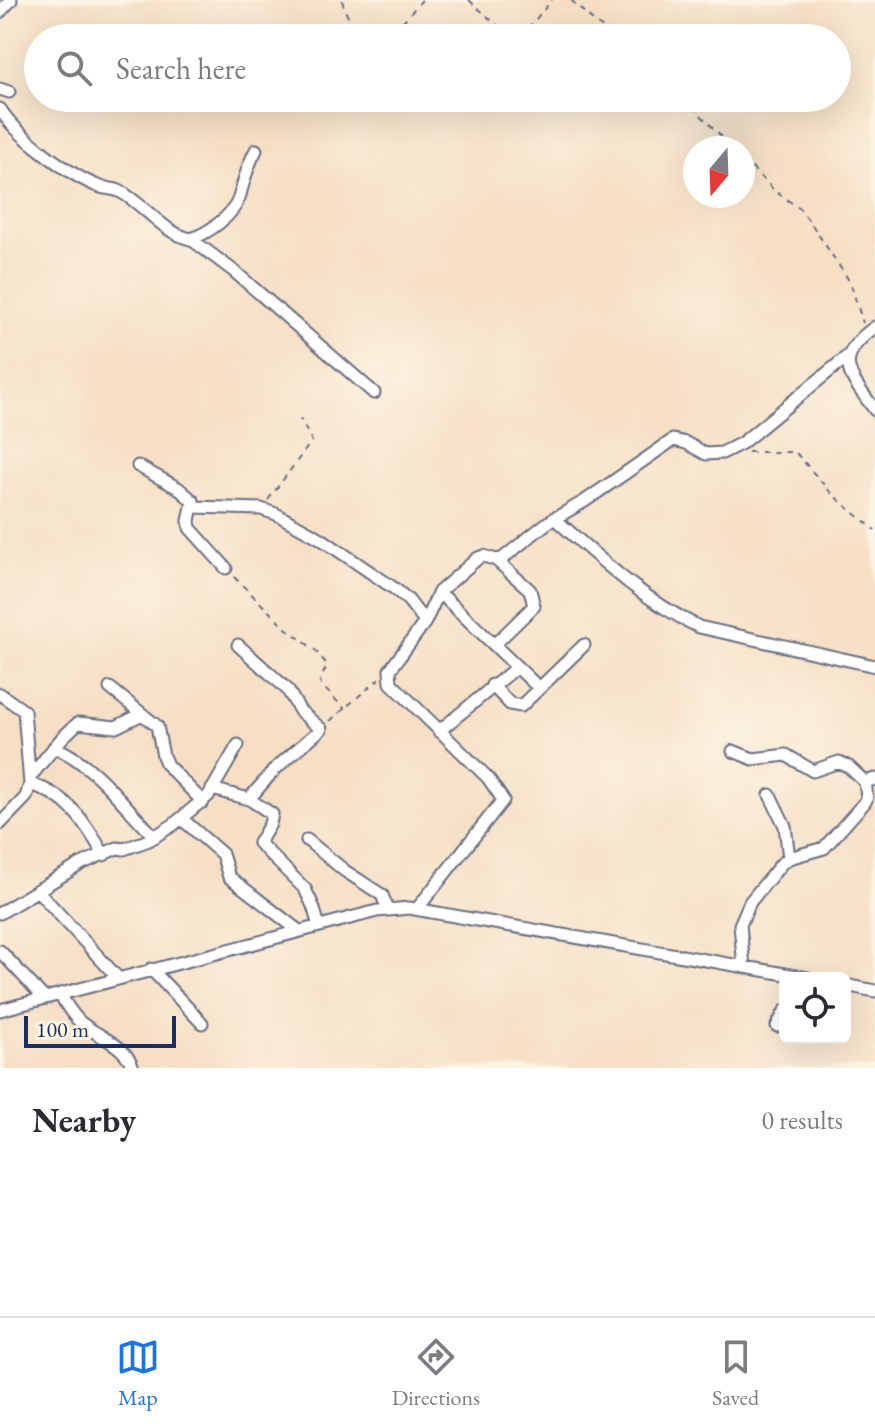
<!DOCTYPE html>
<style>
body{margin:0;font-family:"EB Garamond",serif;background:#f2f2f3;color:#2b2b33}
.controls{position:absolute;right:24px;bottom:24px;display:grid;overflow:hidden;border-radius:12px;box-shadow:0 8px 32px #0002}
.controls button{width:72px;height:72px;display:grid;place-items:center;padding:0;border:0;border-bottom:2px solid #e1e1e2;background:#fff;color:#2b2b33;font:40px sans-serif}
.compass{position:absolute;left:683px;top:136px;width:72px;height:72px;border-radius:50%;background:#fff;box-shadow:0 8px 32px #0002;rotate:199deg}
.scale{position:absolute;left:24px;bottom:20px;width:152px;box-sizing:border-box;padding-left:8px;border:4px solid #1b2f5e;border-top:0;font-size:22px;line-height:28px;white-space:nowrap;color:#1b2f5e;-webkit-text-stroke:6px #fcf5e5;paint-order:stroke}
.list{margin:0;padding:0;list-style:none}
h2{display:flex;justify-content:space-between;align-items:center;height:104px;margin:0;padding:0 32px;font-size:34px}
h2 small{font-size:26px;font-weight:400;color:#7c7c81}
.icon{flex:none;width:44px;height:44px;fill:none;stroke:currentColor;stroke-width:2;stroke-linecap:round;stroke-linejoin:round}
.map{position:relative;flex:none;width:875px;height:1068px;overflow:hidden}
.search{position:absolute;background:#fff;box-shadow:0 8px 32px #0002;left:24px;right:24px;top:24px;height:88px;display:flex;align-items:center;gap:20px;box-sizing:border-box;padding:0 28px;border-radius:44px;color:#7c7c81;font-size:30px}
.sheet{height:248px;background:#fff}
nav{display:flex;justify-content:space-around;align-items:center;box-sizing:border-box;height:112px;border-top:2px solid #e1e1e2;background:#fff;font-size:22px;color:#7c7c81}
nav a{display:grid;justify-items:center;gap:4px}
nav .on{color:#1a73e8}
.map>svg:first-child{display:block}
.lines{fill:none;stroke-linecap:round;stroke-linejoin:round}
.minor-casing{stroke:#686d82;stroke-width:15}
.path{stroke:#686d82;stroke-width:2;stroke-dasharray:6 6;stroke-linecap:butt}
.minor{stroke:#fff;stroke-width:11}
</style>
<div class="map">
<svg width="875" height="1068" viewBox="0 0 875 1068">
<rect width="100%" height="100%" fill="#fcf5e5"/>
<filter id="ink" filterUnits="userSpaceOnUse"><feTurbulence type="fractalNoise" baseFrequency=".0125" numOctaves="2"/><feDisplacementMap in="SourceGraphic" scale="16" xChannelSelector="R" yChannelSelector="G"/><feConvolveMatrix kernelMatrix="1 2 1 2 8 2 1 2 1" color-interpolation-filters="sRGB"/></filter>
<filter id="wash" filterUnits="userSpaceOnUse"><feTurbulence type="fractalNoise" baseFrequency=".006" numOctaves="4" result="noise"/><feDisplacementMap in="SourceGraphic" scale="32" xChannelSelector="R" yChannelSelector="G"/><feGaussianBlur stdDeviation="1.8" result="paint"/><feColorMatrix in="noise" values="0 0 0 0 0 0 0 0 0 0 0 0 0 0 0 0 0 1.4 0 .05"/><feComposite in="paint" operator="in"/></filter>
<g filter="url(#wash)">
<rect width="100%" height="100%" fill="#f6dfc4"/>
</g>
<g filter="url(#ink)">
<g class="lines">
<g class="minor-casing">
<path id="minor" d="M0 12 11 0
M0 89 9 92
M0 109C16 135 67 173 95 185 103 189 112 188 119 191 144 203 162 233 191 239 208 233 233 216 239 198 244 181 247 166 256 150
M191 239 235 272 374 393
M875 327C832 358 848 374 875 410
M138 466 178 488 193 501 189 521 190 528 226 568
M194 507 261 509 276 514 320 538 395 589 408 600 425 622
M554 518C600 559 643 600 699 627L875 666
M439 592 539 688
M238 645 287 689 300 711 321 729 275 769 249 799
M494 645 534 606 530 590 496 560
M492 685 510 704 521 706 584 645
M110 688 157 726 163 756 167 765 203 802
M0 694 24 711 30 784 26 797 0 824
M439 731 517 667
M54 747C97 765 123 806 155 837
M733 751 753 759 786 755 813 771 839 762 849 767 865 782 875 779
M30 777 62 738 78 723 116 727 142 714
M30 784C68 795 85 822 104 855
M212 789 249 799 272 814 270 824 259 843 305 889 313 906 319 926
M770 795 785 826 789 858
M182 819 222 854 229 877 299 931
M307 840 345 871 382 895 388 910
M37 890 118 978
M417 909 503 800 488 778 391 683 390 670 425 622 439 592 478 558 484 556 496 560 502 559 547 523 585 501 673 440 686 443 706 454 722 453 742 443 849 355
M0 913 81 864 117 848 124 849 149 840 173 825 209 795 238 745
M0 951 44 998
M744 967 740 925 750 902 782 863 789 858 824 848 865 802 867 797 865 782
M151 969 202 1023
M845 985 875 991
M60 994C65 1003 71 1013 79 1021 97 1037 125 1043 133 1068
M0 1010 377 911 409 908 808 978
M777 1026 785 1011"/>
</g>
<path class="path" d="M342 0C345 13 350 24 362 32 386 48 407 16 422 0
M469 0 499 27 516 34 530 26 552 0
M571 0 595 23 620 38
M684 98 733 148
M743 159 776 192 799 208 810 222 850 282 863 323
M748 452H791L797 454 833 495 875 530
M268 500 312 441 300 419
M234 577 287 629 315 650 325 662 326 668 320 680 321 685 345 709
M330 721 380 678"/>
<use href="#minor" class="minor"/>
</g>
</g>
</svg>
<div class="controls">
<button><svg class="icon" aria-label="locate" viewBox="0 0 24 24"><circle cx="12" cy="12" r="6"/><path d="M12 2v4M12 18v4M2 12h4M18 12h4"/></svg></button>
</div>
<svg class="compass" viewBox="-18 -18 36 36"><path d="M0-13l5 13h-10z" fill="#e53935"/><path d="M0 13l5-13h-10z" fill="#7c7c81"/></svg>
<div class="scale">100 m</div>
<div class="search"><svg class="icon" aria-label="search" viewBox="0 0 24 24"><circle cx="10" cy="10" r="6"/><path d="M15 15l6 6"/></svg>Search here</div>
</div>
<section class="sheet">
<h2>Nearby<small>0 results</small></h2>
<ul class="list">
</ul>
</section>
<nav>
<a class="on"><svg class="icon" aria-label="map" viewBox="0 0 24 24"><path d="M3 6l6-2 6 2 6-2v14l-6 2-6-2-6 2zM9 4v14M15 6v14"/></svg>Map</a>
<a><svg class="icon" aria-label="directions" viewBox="0 0 24 24"><path d="M12 3l9 9-9 9-9-9zM9 14v-3h6M13 9l2 2-2 2"/></svg>Directions</a>
<a><svg class="icon" aria-label="saved" viewBox="0 0 24 24"><path d="M7 4h10v16l-5-4-5 4z"/></svg>Saved</a>
</nav>
